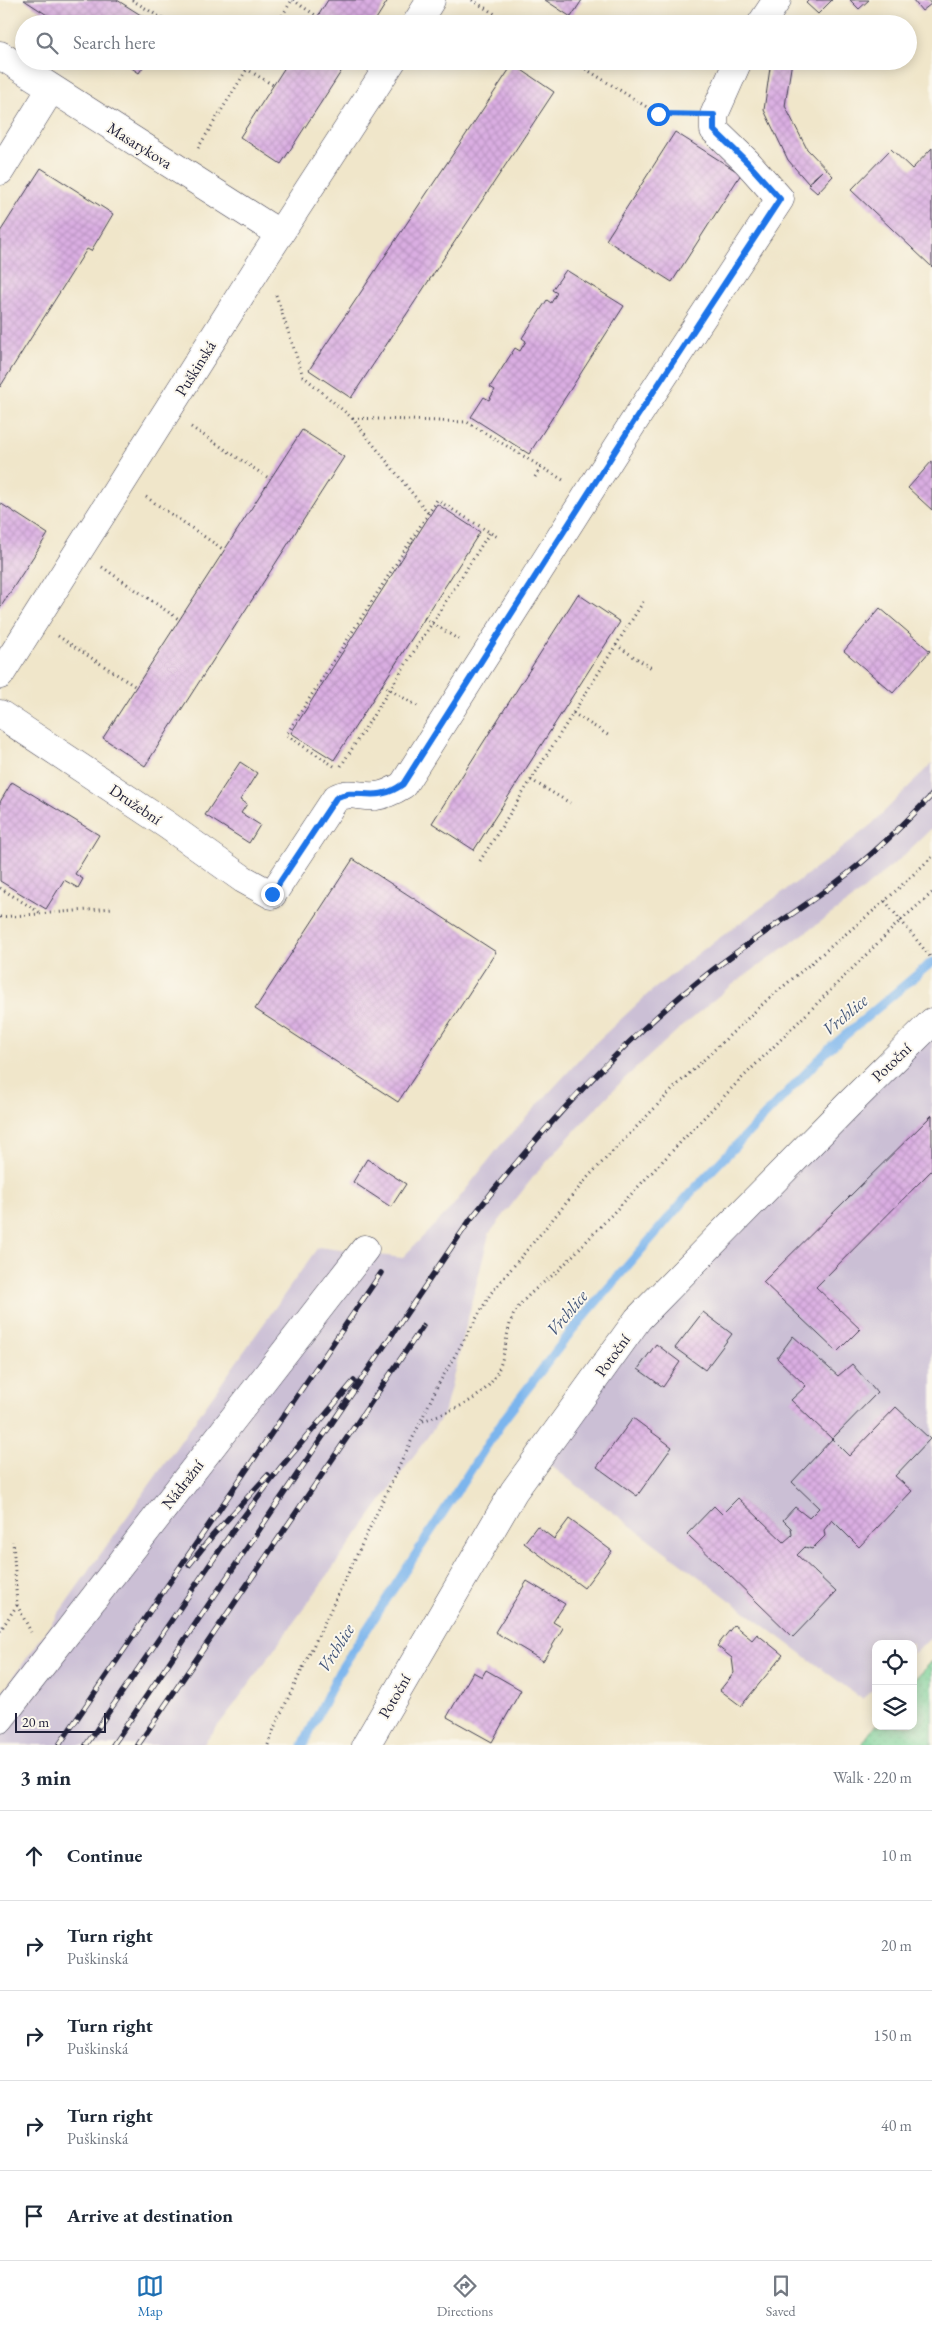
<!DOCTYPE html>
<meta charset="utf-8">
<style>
body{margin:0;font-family:"EB Garamond",serif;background:#f2f2f3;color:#1f2937}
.controls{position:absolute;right:15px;bottom:15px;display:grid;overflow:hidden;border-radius:10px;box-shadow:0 2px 12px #0003}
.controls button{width:45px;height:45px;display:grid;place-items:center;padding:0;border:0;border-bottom:1px solid #e0e1e3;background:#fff;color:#1f2937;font:25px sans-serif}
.scale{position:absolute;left:15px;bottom:12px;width:91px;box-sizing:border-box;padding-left:5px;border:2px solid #22223b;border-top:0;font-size:14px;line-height:18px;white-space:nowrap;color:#22223b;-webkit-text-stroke:4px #fbf7ec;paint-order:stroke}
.stop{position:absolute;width:15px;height:15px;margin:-11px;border:4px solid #1a73e8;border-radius:50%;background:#fff}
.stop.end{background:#1a73e8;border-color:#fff;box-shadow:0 1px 5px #0008}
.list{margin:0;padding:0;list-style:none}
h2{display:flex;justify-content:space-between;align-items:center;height:65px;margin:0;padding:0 20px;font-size:21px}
h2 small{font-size:16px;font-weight:400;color:#747a83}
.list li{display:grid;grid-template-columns:32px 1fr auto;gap:15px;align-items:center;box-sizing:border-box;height:90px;padding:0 20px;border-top:1px solid #e0e1e3}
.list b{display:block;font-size:19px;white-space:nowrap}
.list p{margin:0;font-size:16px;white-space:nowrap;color:#747a83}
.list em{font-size:16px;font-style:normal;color:#747a83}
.icon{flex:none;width:28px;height:28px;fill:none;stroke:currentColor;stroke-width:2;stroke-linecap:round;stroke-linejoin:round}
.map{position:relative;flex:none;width:932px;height:1745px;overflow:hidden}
.search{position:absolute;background:#fff;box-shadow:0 2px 12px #0003;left:15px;right:15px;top:15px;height:55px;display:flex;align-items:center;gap:12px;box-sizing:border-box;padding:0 18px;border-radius:28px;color:#747a83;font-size:19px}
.sheet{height:515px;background:#fff}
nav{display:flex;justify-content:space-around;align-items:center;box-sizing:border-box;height:70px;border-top:1px solid #e0e1e3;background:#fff;font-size:14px;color:#747a83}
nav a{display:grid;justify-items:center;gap:2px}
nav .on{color:#1f6fb2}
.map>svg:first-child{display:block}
.industrial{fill:#cbbfd5}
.green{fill:url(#green-dots);stroke:#4c7968}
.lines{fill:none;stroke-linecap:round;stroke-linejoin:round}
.stream{stroke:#7cb5ed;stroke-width:9}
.building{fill:url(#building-cross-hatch)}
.street-casing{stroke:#413f50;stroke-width:29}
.path{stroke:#413f50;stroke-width:3;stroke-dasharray:1 4;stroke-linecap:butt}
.street{stroke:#fff;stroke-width:28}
.rail-casing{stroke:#22223b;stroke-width:5.5}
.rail{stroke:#fbf7ec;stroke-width:4;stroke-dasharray:11;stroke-linecap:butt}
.route{stroke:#1a73e8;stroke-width:6}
.labels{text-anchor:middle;stroke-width:4;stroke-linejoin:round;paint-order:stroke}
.street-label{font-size:16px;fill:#22223b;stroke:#fbf7ec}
.water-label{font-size:18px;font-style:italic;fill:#425579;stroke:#fbf7ec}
</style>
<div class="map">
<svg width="932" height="1745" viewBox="0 0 932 1745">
<defs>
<pattern id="green-dots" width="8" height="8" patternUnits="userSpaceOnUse" patternTransform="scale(1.25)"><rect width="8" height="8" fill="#77d095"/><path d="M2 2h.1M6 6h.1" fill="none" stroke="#67b281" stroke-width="1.8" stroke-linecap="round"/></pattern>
<pattern id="building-cross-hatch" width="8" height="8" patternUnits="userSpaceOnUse" patternTransform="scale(1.25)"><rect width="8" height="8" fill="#daaee2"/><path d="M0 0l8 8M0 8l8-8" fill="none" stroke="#bb95c3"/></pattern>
</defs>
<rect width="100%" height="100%" fill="#fbf7ec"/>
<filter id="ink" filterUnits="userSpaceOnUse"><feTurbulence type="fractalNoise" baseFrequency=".02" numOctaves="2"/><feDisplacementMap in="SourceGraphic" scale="10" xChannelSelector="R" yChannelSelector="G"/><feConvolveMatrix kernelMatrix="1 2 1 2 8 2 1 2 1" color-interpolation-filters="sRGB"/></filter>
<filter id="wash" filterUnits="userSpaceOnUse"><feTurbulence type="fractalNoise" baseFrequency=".0096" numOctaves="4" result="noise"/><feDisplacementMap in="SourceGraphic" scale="20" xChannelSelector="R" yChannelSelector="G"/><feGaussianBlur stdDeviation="1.12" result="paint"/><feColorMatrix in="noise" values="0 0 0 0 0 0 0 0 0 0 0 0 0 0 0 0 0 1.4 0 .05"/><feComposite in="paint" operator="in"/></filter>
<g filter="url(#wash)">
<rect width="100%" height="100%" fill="#f0e6ca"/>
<path class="industrial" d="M932 763V828L902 857 851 900 728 988 680 1028 623 1080 579 1126 534 1176 489 1234 444 1414 234 1705 203 1745H0V1696L318 1247 402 1258 452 1207 499 1147 591 1047 649 993 700 952 823 863 872 824Z
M932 1018V1637L913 1654V1644H876V1687L862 1699 539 1457 716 1239Z"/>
<path class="green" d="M932 1661V1745H861L876 1724V1726H913V1682Z"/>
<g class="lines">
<path class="stream" d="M303 1745 339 1672 504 1419 573 1329 692 1191 830 1048 932 962"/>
</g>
<g id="blocks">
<path class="building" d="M24 0H117L155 24H61Z
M328 0H388L373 24H313Z
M545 0H582L571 17Z
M809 0H832L818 14 806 3Z
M850 0H869L859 9Z
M913 0H928L931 4 922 11Z
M121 61H147L139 73Z
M289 61H348L281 164 240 137Z
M771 61H792L785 106 807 149 833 176 817 193 808 185 822 171 808 183 788 160 764 110Z
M513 64 554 92 351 398 309 370Z
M675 132 741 174 672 282 606 240Z
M932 148V267L851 190 891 149 912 169Z
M41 168 113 214 91 251 87 249 0 387V232Z
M566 270 624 306 529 454 471 417 484 397 489 400 495 390 490 387 515 348 520 351 526 341 522 338 547 300 551 303 557 293 552 290Z
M302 430 344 457 145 766 103 738Z
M932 461V510L908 488Z
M0 503 48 534 0 608Z
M437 504 480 532 334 760 291 733Z
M578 594 620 622 474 850 432 823Z
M880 608 930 651 893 693 844 651Z
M240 762 257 773 240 800 247 804 241 813 260 825 249 843 205 815Z
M12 782 99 835 75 874 83 879 78 888 64 880 46 909 0 881V802Z
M353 859 496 952 398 1102 255 1009Z
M932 1115V1170L816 1287 860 1329 837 1352 763 1282Z
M367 1159 406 1184 391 1207 353 1182Z
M703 1312 732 1334 705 1370 675 1348Z
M793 1336 838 1376 852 1364 877 1393 832 1439 791 1400 806 1386 777 1358Z
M656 1344 680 1362 663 1387 638 1369Z
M896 1407 930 1439 895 1476 912 1491 859 1547 832 1520 824 1530 825 1536 812 1549 805 1547 797 1555 836 1592 793 1637 687 1534 714 1506 722 1514 738 1498 784 1542 792 1535 791 1528 783 1520 795 1507 809 1518 819 1508 792 1482 832 1439 849 1456Z
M633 1418 672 1447 637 1496 597 1467Z
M569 1519 612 1551 584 1588 524 1543 537 1526 554 1539Z
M527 1581 565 1604 553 1622 563 1628 543 1661 495 1632Z
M734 1625 752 1640 757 1634 783 1655 741 1706 720 1690 734 1673 732 1658 717 1646Z
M486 1670 521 1690 492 1742 447 1717 473 1672 482 1677Z"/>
</g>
</g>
<g filter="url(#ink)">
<use href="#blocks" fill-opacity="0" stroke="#413f50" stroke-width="1"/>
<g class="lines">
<g class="street-casing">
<path id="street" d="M416 24 431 0
M761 24 777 0
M0 55 280 234
M0 171 51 89
M0 675 264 258 392 61
M0 714 167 825 243 879 272 895 336 798C350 790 361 798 376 796 386 795 395 790 403 785L633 423 780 199 747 162 714 130V115L738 61
M0 1719 365 1249
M366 1745 514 1491 638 1319 848 1105 932 1022"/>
</g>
<path class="path" d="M132 0 171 24
M293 0 318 17
M472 0 511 24
M277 24 292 0
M233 61 273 85
M573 61 658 114 685 115
M198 148 252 61
M276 295 303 376 352 418 428 513
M353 418 467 422 563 480
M191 427 270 479
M535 477 541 467
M146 497 224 550
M102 567 180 620
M424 618 461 641
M58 636 136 687
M616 645 653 669
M382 685 419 707
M573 713 611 737
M334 766 286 735 437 500 499 538
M341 766 490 532
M531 780 570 803
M480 861 645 599
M0 888 42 914
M885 901 932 959
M0 917 113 908
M423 1421C456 1408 491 1399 502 1360 506 1346 507 1329 513 1316 520 1299 546 1281 559 1270L733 1087 900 921 932 893
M17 1605 31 1632
M0 1631 17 1605 13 1541
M268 1745 275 1726 438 1385 491 1293 588 1177 676 1086 766 1001 885 901 932 857"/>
<use href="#street" class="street"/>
<g class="rail-casing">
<path id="rail" d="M189 1565 213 1535 268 1475
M137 1630 381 1273
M59 1745 141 1625
M86 1745 232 1532 281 1467 354 1381
M113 1745 470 1220C542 1128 621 1041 714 969 754 938 797 912 837 882 872 856 902 826 932 795
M138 1745 423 1326"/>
</g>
<use href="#rail" class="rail"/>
</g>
</g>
<g class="lines" filter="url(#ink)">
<path class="route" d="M272 894 336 798C357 786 375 805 403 784L633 423 780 199 747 162 714 130V115L658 114"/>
</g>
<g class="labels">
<g class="street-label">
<text transform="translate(140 145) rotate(32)" y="6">Masarykova</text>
<text transform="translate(195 368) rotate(-58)" y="6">Puškinská</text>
<text transform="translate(136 804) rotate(34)" y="6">Družební</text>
<text transform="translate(891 1062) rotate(-44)" y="6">Potoční</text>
<text transform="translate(612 1355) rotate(-54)" y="6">Potoční</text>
<text transform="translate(182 1484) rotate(-52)" y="6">Nádražní</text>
<text transform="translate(394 1696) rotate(-60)" y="6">Potoční</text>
</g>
<g class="water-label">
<text transform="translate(845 1015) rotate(-40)" y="6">Vrchlice</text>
<text transform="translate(567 1313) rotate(-50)" y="6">Vrchlice</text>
<text transform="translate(336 1648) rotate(-58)" y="6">Vrchlice</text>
</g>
</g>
</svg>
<div class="controls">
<button><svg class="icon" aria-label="locate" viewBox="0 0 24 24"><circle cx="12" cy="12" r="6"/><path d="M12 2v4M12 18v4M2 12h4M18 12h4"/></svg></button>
<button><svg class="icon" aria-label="layers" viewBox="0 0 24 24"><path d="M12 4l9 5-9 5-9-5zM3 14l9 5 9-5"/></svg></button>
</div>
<div class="scale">20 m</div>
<div class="stop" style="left:658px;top:114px"></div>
<div class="stop end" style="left:272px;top:894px"></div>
<div class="search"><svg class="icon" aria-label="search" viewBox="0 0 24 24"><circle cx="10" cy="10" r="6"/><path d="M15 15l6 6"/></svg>Search here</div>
</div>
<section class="sheet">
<h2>3 min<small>Walk · 220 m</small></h2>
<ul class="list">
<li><svg class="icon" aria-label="ahead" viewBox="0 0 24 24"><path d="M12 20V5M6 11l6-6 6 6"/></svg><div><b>Continue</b></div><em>10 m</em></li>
<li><svg class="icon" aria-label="right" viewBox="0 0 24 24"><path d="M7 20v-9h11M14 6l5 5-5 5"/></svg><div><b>Turn right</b><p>Puškinská</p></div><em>20 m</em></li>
<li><svg class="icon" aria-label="right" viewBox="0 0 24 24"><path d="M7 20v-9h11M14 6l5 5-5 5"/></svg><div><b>Turn right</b><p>Puškinská</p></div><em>150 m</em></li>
<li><svg class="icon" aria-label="right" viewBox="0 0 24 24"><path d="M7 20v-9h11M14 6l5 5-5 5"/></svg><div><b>Turn right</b><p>Puškinská</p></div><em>40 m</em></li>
<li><svg class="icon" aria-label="arrive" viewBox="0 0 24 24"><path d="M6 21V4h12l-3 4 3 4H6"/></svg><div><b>Arrive at destination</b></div></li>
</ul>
</section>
<nav>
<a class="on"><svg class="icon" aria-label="map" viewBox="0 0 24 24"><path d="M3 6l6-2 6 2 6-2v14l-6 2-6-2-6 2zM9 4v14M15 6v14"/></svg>Map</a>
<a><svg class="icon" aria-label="directions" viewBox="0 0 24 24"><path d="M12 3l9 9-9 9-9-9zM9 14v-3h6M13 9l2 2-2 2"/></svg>Directions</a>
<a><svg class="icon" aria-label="saved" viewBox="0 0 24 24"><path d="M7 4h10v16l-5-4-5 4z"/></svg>Saved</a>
</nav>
